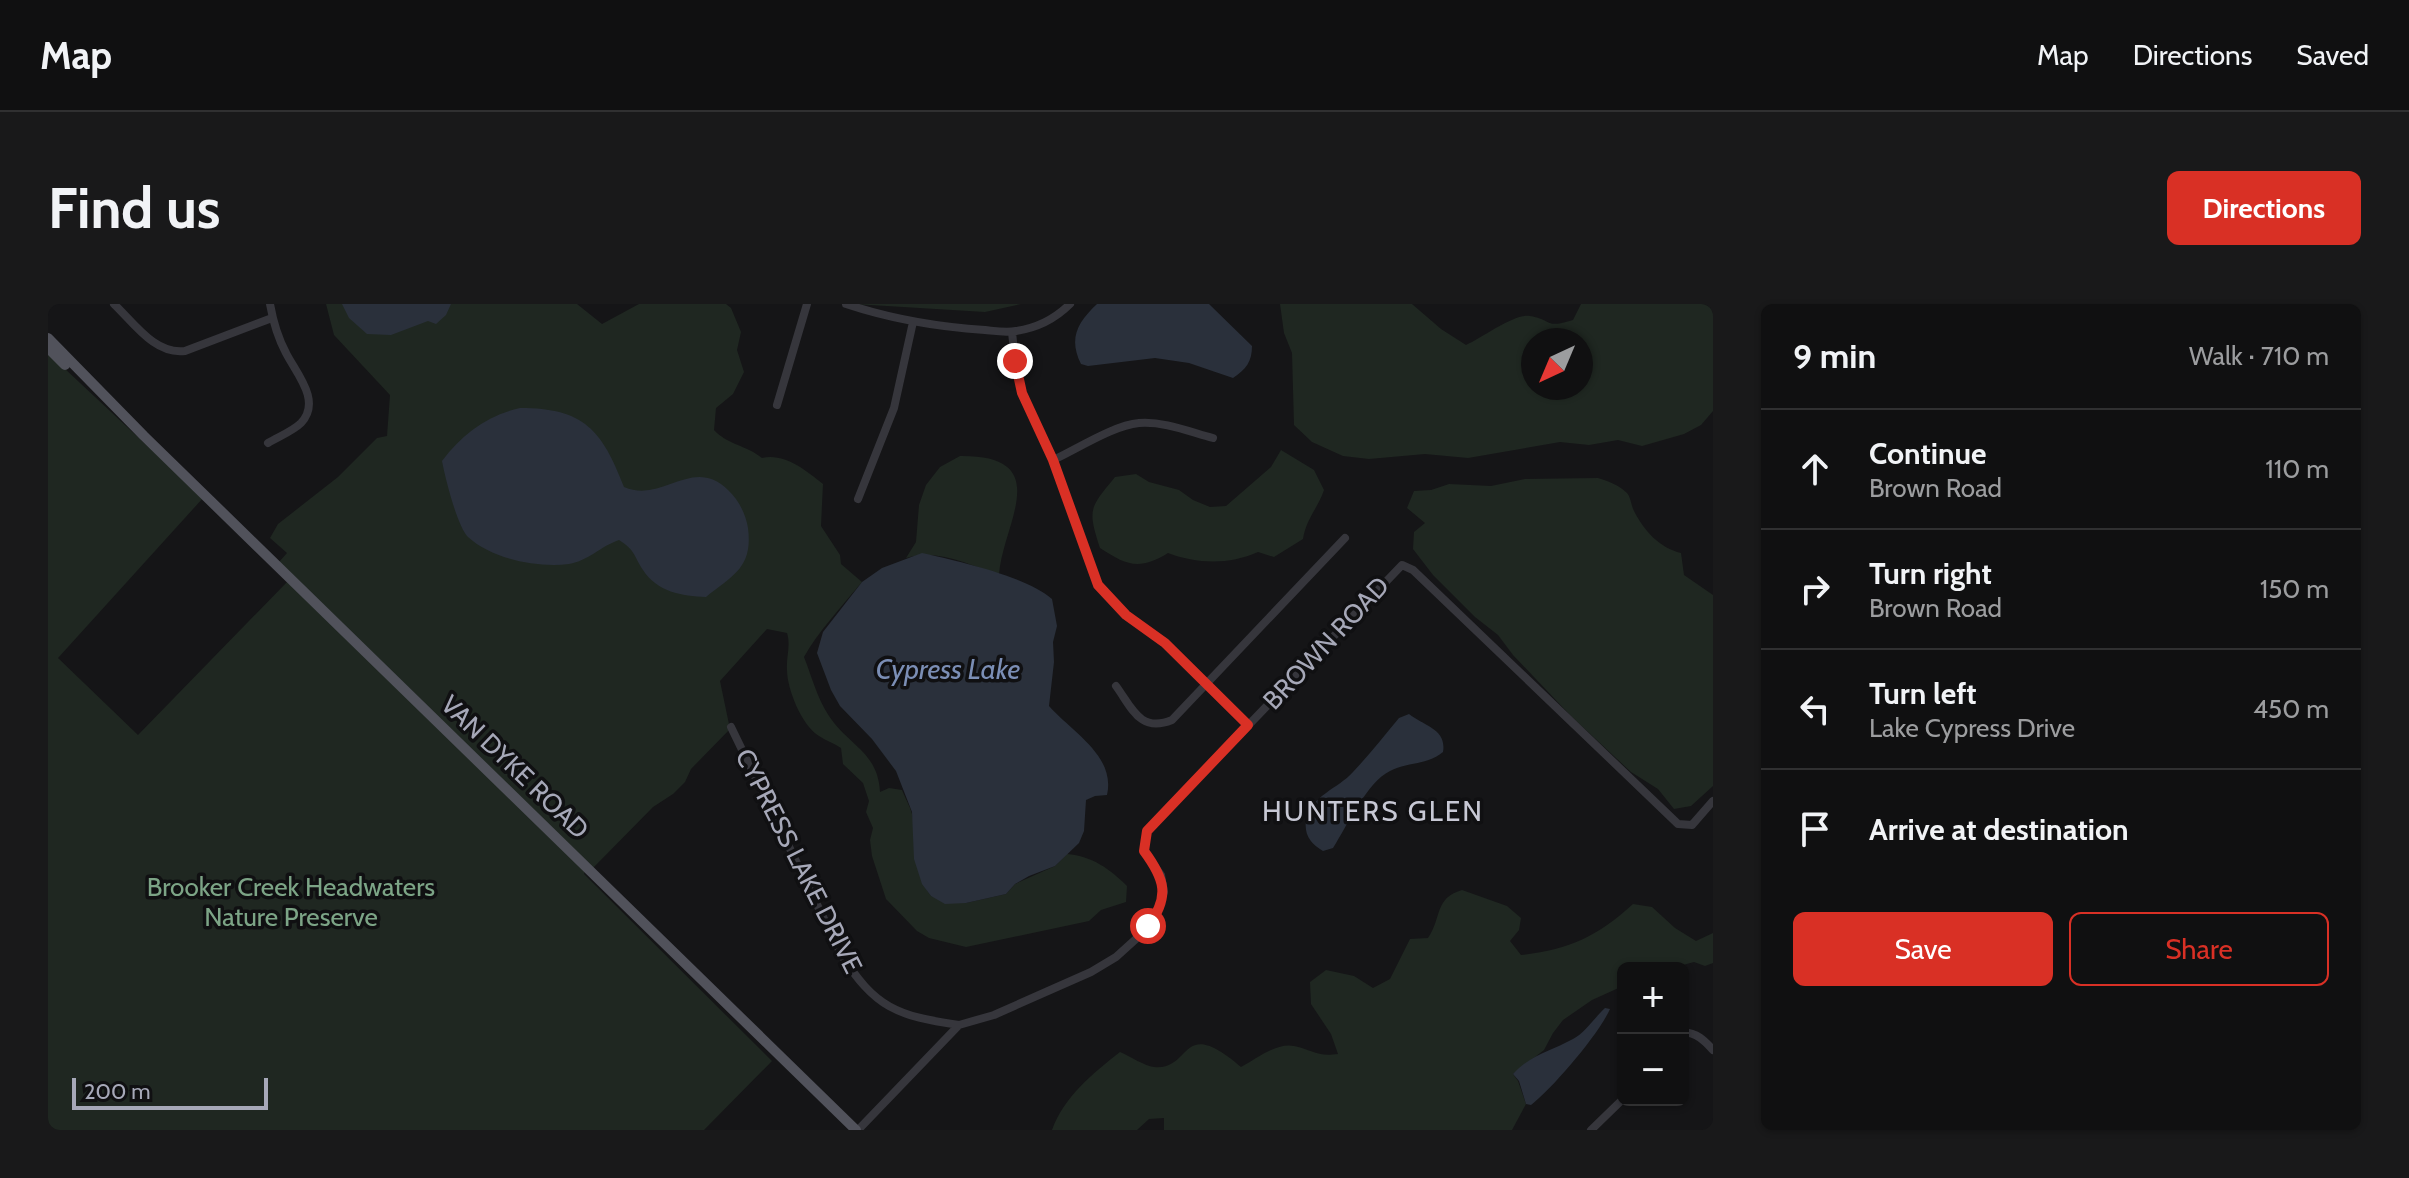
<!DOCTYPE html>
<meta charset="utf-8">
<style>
body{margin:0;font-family:Cabin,sans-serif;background:#19191a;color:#f1f3f6}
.controls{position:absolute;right:24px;bottom:24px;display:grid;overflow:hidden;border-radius:12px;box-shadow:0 2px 6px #0004}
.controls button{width:72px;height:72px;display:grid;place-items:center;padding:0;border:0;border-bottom:2px solid #303031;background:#101011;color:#f1f3f6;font:40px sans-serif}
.compass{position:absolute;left:1473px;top:24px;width:72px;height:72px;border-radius:50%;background:#101011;box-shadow:0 2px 6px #0004;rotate:224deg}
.scale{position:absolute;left:24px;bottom:20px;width:196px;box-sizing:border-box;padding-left:8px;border:4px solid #a6a8b8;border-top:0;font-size:22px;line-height:28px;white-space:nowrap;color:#a6a8b8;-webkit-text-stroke:6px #101012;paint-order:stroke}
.stop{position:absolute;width:24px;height:24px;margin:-18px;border:6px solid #d93025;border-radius:50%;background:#fff}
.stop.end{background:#d93025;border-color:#fff;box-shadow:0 2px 8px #0008}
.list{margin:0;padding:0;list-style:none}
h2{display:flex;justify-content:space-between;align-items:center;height:104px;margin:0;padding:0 32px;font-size:34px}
h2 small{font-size:26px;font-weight:400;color:#9c9d9f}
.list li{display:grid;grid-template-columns:52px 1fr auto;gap:24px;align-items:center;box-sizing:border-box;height:120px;padding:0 32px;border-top:2px solid #303031}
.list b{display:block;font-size:30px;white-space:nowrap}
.list p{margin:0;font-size:26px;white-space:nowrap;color:#9c9d9f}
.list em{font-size:26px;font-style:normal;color:#9c9d9f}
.actions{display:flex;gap:16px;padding:24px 32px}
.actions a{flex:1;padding:18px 0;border:2px solid #d93025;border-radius:12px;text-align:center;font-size:28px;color:#d93025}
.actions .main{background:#d93025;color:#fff}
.icon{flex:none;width:44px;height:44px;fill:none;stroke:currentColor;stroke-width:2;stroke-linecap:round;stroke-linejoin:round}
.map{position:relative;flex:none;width:1665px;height:826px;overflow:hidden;border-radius:12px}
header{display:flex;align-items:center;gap:48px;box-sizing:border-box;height:112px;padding:0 40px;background:#101011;border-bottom:2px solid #303031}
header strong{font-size:38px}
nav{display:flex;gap:44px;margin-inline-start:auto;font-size:28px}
.intro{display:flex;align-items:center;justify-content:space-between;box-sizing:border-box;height:192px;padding:0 48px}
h1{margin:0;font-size:56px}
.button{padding:20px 36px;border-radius:12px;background:#d93025;color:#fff;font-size:28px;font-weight:700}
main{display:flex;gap:48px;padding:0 48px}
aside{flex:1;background:#101011;border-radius:12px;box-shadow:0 2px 6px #0004}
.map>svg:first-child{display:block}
.green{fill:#1f2721;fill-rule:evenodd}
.water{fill:#2a303b}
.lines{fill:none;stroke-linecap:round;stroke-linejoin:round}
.minor{stroke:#36363c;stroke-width:8}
.major{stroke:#51525b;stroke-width:10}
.route{stroke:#d93025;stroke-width:10}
.labels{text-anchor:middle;stroke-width:7;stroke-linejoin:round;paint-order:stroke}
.street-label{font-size:26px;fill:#a6a8b8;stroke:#101012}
.park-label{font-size:26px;fill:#7ca486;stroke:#101012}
.water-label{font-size:28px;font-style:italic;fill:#7b8eb5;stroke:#101012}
.neighbourhood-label{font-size:28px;letter-spacing:2px;fill:#c7c8d4;stroke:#101012}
</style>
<header>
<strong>Map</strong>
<nav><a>Map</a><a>Directions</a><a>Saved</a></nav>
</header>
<div class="intro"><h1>Find us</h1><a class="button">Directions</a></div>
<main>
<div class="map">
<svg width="1665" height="826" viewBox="0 0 1665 826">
<rect width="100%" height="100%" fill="#151517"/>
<path class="green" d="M278 0H529L554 20 591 0H678L683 4 693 28 689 46 696 68 685 90 668 104 666 126C680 141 698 141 714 154 737 149 757 166 775 180L773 222 792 251 793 260 814 278C794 302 770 328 756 353 764 373 769 394 781 412 801 442 830 448 832 488L841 484 854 486C857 494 862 502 864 510 871 542 862 563 883 592L918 599 958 590 967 580 1007 562 1019 550C1044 552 1062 565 1079 582L1078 598 1053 606 1041 617 918 643 881 634 869 627 838 595 824 552 822 536 825 524 818 508 821 497 815 479 795 460 793 444C786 439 778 437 771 432 754 422 739 385 739 366 738 353 743 342 739 329L719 325 672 377 682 425 643 465 637 478 625 490 605 503 545 564 231 258 239 249 222 234 230 220 290 173 329 134 339 132 342 91 286 31Z
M806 0H973L937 8Z
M1232 0H1364L1393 25 1418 41C1434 34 1467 9 1482 12 1506 16 1495 25 1525 16L1533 0H1665V107L1653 121 1636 130 1594 142 1570 136 1541 141 1512 138 1420 154 1377 150 1321 155 1295 152 1264 138 1246 121 1244 49 1236 29ZM1485 36H1533V84H1485Z
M0 49 155 194 10 354 90 431 240 277 537 567 536 570 724 757 656 826H0Z
M1233 146 1266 166 1276 186C1270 204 1258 215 1255 235L1226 253 1210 248C1181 261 1149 260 1120 249 1091 267 1078 261 1052 244 1039 204 1042 204 1067 173L1088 170 1101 178 1131 186 1145 196 1162 203 1178 202 1223 163Z
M912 152C1009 151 954 221 951 271 922 261 889 244 858 254L868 238 871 201 878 181 892 163Z
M1550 174C1560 177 1571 181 1579 189 1583 194 1583 201 1586 207 1596 227 1612 244 1633 249L1636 271 1665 291V482L1643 502 1626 505 1610 485 1583 468 1523 412 1465 351 1450 331 1427 313 1385 271 1365 245 1366 228 1377 219 1359 204 1366 187 1383 186 1401 180 1443 182 1477 175Z
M1414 586 1459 602 1473 614 1471 626 1462 637 1473 651C1520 646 1549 633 1585 600L1604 603 1627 624 1648 637 1665 629V659L1657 662 1646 658 1624 664H1575V682L1544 696 1515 716 1505 729 1496 746 1465 770 1470 777 1478 800 1464 826H1116V814L1101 815 1089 826H1004C1016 793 1045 769 1072 748 1082 752 1096 762 1106 763 1145 767 1131 710 1193 763 1208 755 1229 738 1246 742 1265 746 1268 753 1290 750L1283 730 1263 700 1262 678 1278 666 1306 672 1325 684 1342 675 1362 635 1380 634C1394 614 1386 594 1414 586Z"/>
<path class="water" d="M294 0H403L398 11 388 20 380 17 343 31 319 30 301 14Z
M1049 0H1161L1204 42C1204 58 1198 65 1185 74L1141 59 1107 54 1040 62 1033 60C1020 34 1030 18 1049 0Z
M472 104C536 104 554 126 576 183 615 200 644 151 680 186 690 195 698 210 700 224 705 263 686 271 658 293 634 292 609 288 595 266 585 251 588 247 571 236 553 242 540 257 521 260 489 264 444 255 420 233 409 222 397 173 394 157 414 130 440 111 472 104Z
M874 249C910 257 977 272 1004 295L1009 322 1005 338 1006 358 1001 402C1024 428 1068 452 1059 491L1047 492 1038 496 1036 527 1031 539 1007 562 981 572 967 580 958 590 918 599 897 600 883 592 874 580 866 555 864 508 848 467 824 435 792 402 783 386 769 349 775 328 814 278 834 264Z
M1361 410C1376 422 1399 425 1395 448 1380 461 1359 458 1342 467 1319 478 1299 522 1285 544L1275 547C1263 540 1256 531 1258 517 1263 491 1290 485 1305 468 1321 451 1336 432 1351 414Z
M1557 704 1562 705C1551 730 1505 784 1483 801L1478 800 1471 777 1465 770C1482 751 1503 747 1525 735 1537 729 1547 713 1557 704Z"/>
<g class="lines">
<path class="minor" d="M66 0C86 19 107 51 137 47L224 14
M798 0C843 15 890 23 937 26 947 27 958 29 968 27 989 24 1007 15 1022 0
M964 28 967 57 974 89 1005 156 1050 281 1078 311 1117 339 1200 421
M729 101 759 0
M220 139C230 133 245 127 253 119 274 97 248 69 238 49 230 34 225 17 222 0
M1005 156C1029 145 1066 121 1091 119 1116 117 1142 128 1165 134
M810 195 846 104 865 18
M1068 382C1084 404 1092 429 1124 416L1297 234
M683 423 793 650C827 704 849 712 911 721
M1635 728C1649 729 1656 736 1665 746
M810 826 911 721 946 711 1043 668 1068 653 1089 634 1107 612 1116 588 1113 571 1096 547 1099 527 1354 261 1365 266 1630 520 1644 521 1665 497
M1543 826 1575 795"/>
<path class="major" d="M0 34 96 132 808 826
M0 44 17 61"/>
</g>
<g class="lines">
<path class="route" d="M967 57 974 89 1005 156 1050 281 1078 311 1117 339 1200 421 1099 527 1096 547C1116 574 1123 592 1100 622"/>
</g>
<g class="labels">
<g class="street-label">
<text transform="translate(1278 339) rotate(-47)" y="9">BROWN ROAD</text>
<text transform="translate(467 463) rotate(44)" y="9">VAN DYKE ROAD</text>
<text transform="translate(751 557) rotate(63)" y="9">CYPRESS LAKE DRIVE</text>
</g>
<g class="park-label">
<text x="243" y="592">Brooker Creek Headwaters<tspan x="243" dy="30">Nature Preserve</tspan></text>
</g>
<g class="water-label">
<text x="900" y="375">Cypress Lake</text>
</g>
<g class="neighbourhood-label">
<text x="1325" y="517">HUNTERS GLEN</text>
</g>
</g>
</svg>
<div class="controls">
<button>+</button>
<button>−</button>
</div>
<svg class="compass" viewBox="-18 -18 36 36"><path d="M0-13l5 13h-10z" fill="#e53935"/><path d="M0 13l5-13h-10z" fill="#9c9d9f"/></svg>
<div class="scale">200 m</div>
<div class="stop" style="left:1100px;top:622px"></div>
<div class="stop end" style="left:967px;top:57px"></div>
</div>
<aside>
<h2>9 min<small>Walk · 710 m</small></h2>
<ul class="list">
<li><svg class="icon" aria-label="ahead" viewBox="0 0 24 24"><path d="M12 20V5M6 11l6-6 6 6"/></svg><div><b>Continue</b><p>Brown Road</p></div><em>110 m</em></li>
<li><svg class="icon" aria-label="right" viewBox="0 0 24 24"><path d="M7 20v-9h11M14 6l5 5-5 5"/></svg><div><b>Turn right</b><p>Brown Road</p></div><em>150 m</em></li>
<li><svg class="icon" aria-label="left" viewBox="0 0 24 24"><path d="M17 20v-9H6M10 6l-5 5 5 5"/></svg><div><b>Turn left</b><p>Lake Cypress Drive</p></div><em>450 m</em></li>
<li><svg class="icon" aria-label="arrive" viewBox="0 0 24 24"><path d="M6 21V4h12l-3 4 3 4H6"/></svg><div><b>Arrive at destination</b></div></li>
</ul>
<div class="actions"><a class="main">Save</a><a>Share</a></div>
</aside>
</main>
